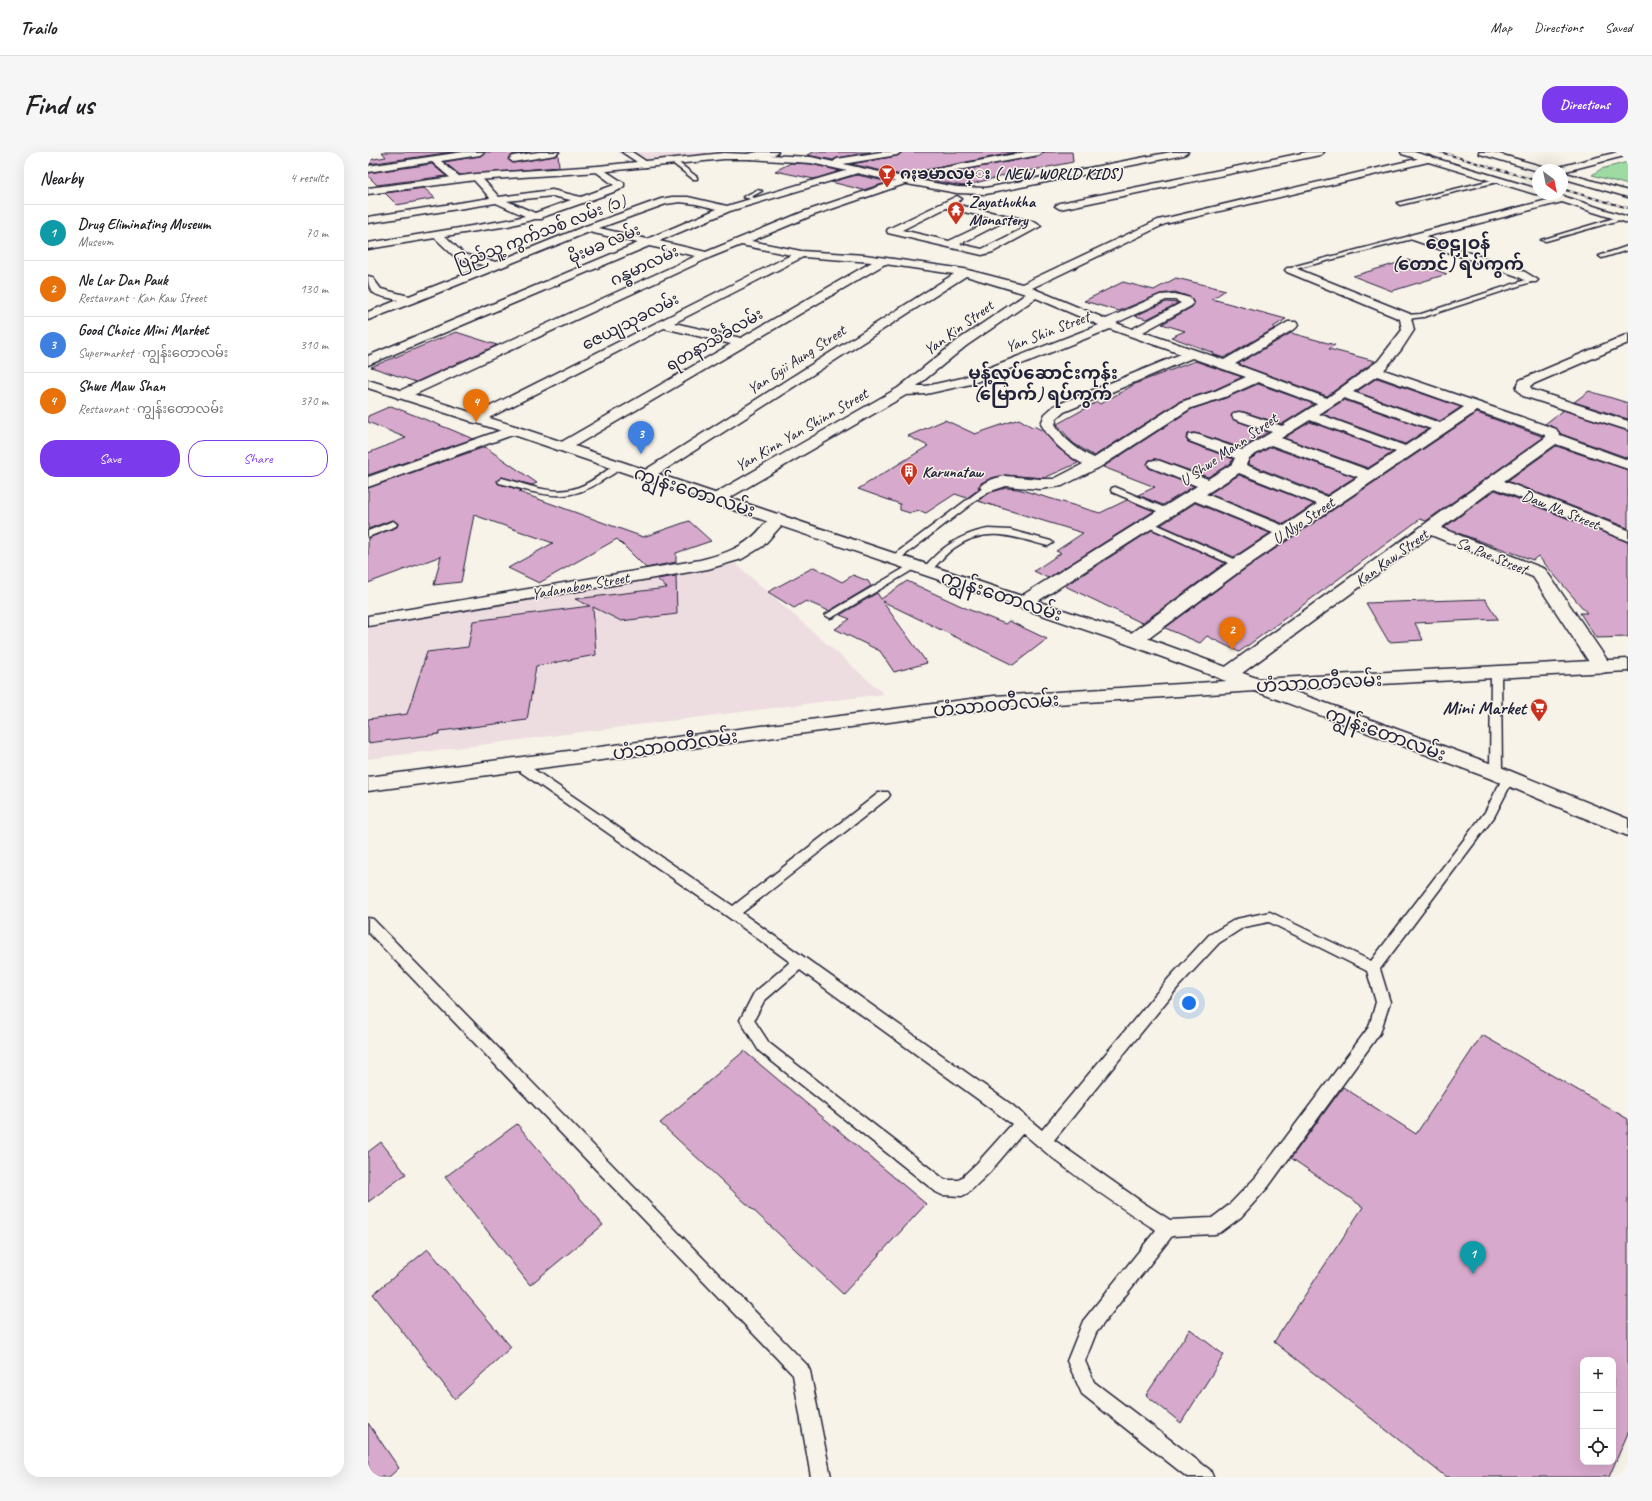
<!DOCTYPE html>
<meta charset="utf-8">
<style>
body{margin:0;font-family:Caveat,"Noto Sans Myanmar",sans-serif;background:#f6f6f6;color:#202124}
.controls{position:absolute;right:12px;bottom:12px;display:grid;overflow:hidden;border-radius:8px;box-shadow:0 4px 16px #0002}
.controls button{width:36px;height:36px;display:grid;place-items:center;padding:0;border:0;border-bottom:1px solid #e0e0e0;background:#fff;color:#202124;font:20px sans-serif}
.compass{position:absolute;left:1164px;top:12px;width:36px;height:36px;border-radius:50%;background:#fff;box-shadow:0 4px 16px #0002;rotate:147deg}
.you{position:absolute;left:821px;top:851px;width:14px;height:14px;margin:-10px;border:3px solid #fff;border-radius:50%;background:#1a73e8;box-shadow:0 0 0 6px #1a73e833}
.badge{display:grid;place-items:center;width:26px;height:26px;border-radius:50%;background:#7c3aed;color:#fff;font-size:13px;font-weight:700}
.pin{position:absolute;translate:-50% -33px;filter:drop-shadow(0 1px 2px #0008)}
.pin::after{content:'';position:absolute;top:21px;width:14px;height:12px;background:inherit;clip-path:polygon(0 0,100% 0,50% 100%)}
.list{margin:0;padding:0;list-style:none}
h2{display:flex;justify-content:space-between;align-items:center;height:52px;margin:0;padding:0 16px;font-size:17px}
h2 small{font-size:13px;font-weight:400;color:#757577}
.list li{display:grid;grid-template-columns:26px 1fr auto;gap:12px;align-items:center;box-sizing:border-box;height:56px;padding:0 16px;border-top:1px solid #e0e0e0}
.list b{display:block;font-size:15px;white-space:nowrap}
.list p{margin:0;font-size:13px;white-space:nowrap;color:#757577}
.list em{font-size:13px;font-style:normal;color:#757577}
.actions{display:flex;gap:8px;padding:12px 16px}
.actions a{flex:1;padding:9px 0;border:1px solid #7c3aed;border-radius:16px;text-align:center;font-size:14px;color:#7c3aed}
.actions .main{background:#7c3aed;color:#fff}
.icon{flex:none;width:22px;height:22px;fill:none;stroke:currentColor;stroke-width:2;stroke-linecap:round;stroke-linejoin:round}
.map{position:relative;flex:none;width:1260px;height:1325px;overflow:hidden;border-radius:16px}
header{display:flex;align-items:center;gap:24px;box-sizing:border-box;height:56px;padding:0 20px;background:#fff;border-bottom:1px solid #e0e0e0}
header strong{font-size:19px}
nav{display:flex;gap:22px;margin-inline-start:auto;font-size:14px}
.intro{display:flex;align-items:center;justify-content:space-between;box-sizing:border-box;height:96px;padding:0 24px}
h1{margin:0;font-size:28px}
.button{padding:10px 18px;border-radius:16px;background:#7c3aed;color:#fff;font-size:14px;font-weight:700}
main{display:flex;gap:24px;padding:0 24px}
aside{flex:1;background:#fff;border-radius:16px;box-shadow:0 4px 16px #0002}
.map>svg:first-child{display:block}
.built{fill:#eddde0}
.green{fill:#9ddba3;stroke:#607e6f}
.building{fill:#d7a9cc;stroke:#22223b;fill-rule:evenodd}
.lines{fill:none;stroke-linecap:round;stroke-linejoin:round}
.lane-casing{stroke:#22223b;stroke-width:3}
.street-casing{stroke:#22223b;stroke-width:3}
.secondary-casing{stroke:#22223b;stroke-width:3}
.lane{fill:#f7f3e8;fill-rule:evenodd}
.street{fill:#f7f3e8;fill-rule:evenodd}
.secondary{fill:#f7f3e8;fill-rule:evenodd}
.rail-casing{stroke:#22223b;stroke-width:2}
.rail{stroke:#f7f3e8;stroke-width:1.5;stroke-dasharray:4;stroke-linecap:butt}
.labels{text-anchor:middle;stroke-width:3;stroke-linejoin:round;paint-order:stroke}
.far-poi-label{font-size:16px;font-weight:bold;fill:#22223b;stroke:#f7f3e8;text-anchor:start}
.far-street-label{font-size:16px;fill:#22223b;stroke:#f7f3e8}
.far-quarter-label{font-size:18px;font-weight:bold;fill:#22223b;stroke:#f7f3e8}
.street-label{font-size:19px;fill:#22223b;stroke:#f7f3e8}
.poi-label{font-size:19px;font-weight:bold;fill:#22223b;stroke:#f7f3e8;text-anchor:end}
</style>
<header>
<strong>Trailo</strong>
<nav><a>Map</a><a>Directions</a><a>Saved</a></nav>
</header>
<div class="intro"><h1>Find us</h1><a class="button">Directions</a></div>
<main>
<aside>
<h2>Nearby<small>4 results</small></h2>
<ul class="list">
<li><span class="badge" style="background:#0f9aa8">1</span><div><b>Drug Eliminating Museum</b><p>Museum</p></div><em>70 m</em></li>
<li><span class="badge" style="background:#e8710a">2</span><div><b>Ne Lar Dan Pauk</b><p>Restaurant · Kan Kaw Street</p></div><em>130 m</em></li>
<li><span class="badge" style="background:#3f7fe0">3</span><div><b>Good Choice Mini Market</b><p>Supermarket · ကျွန်းတောလမ်း</p></div><em>310 m</em></li>
<li><span class="badge" style="background:#e8710a">4</span><div><b>Shwe Maw Shan</b><p>Restaurant · ကျွန်းတောလမ်း</p></div><em>370 m</em></li>
</ul>
<div class="actions"><a class="main">Save</a><a>Share</a></div>
</aside>
<div class="map">
<svg width="1260" height="1325" viewBox="0 0 1260 1325">
<rect width="100%" height="100%" fill="#f7f3e8"/>
<filter id="ink" filterUnits="userSpaceOnUse"><feTurbulence type="fractalNoise" baseFrequency=".025" numOctaves="2"/><feDisplacementMap in="SourceGraphic" scale="8" xChannelSelector="R" yChannelSelector="G"/><feConvolveMatrix kernelMatrix="1 2 1 2 8 2 1 2 1" color-interpolation-filters="sRGB"/></filter>
<g filter="url(#ink)">
<path class="built" d="M250 0H338L341 2 265 10Z
M368 412 516 542 0 607V472Z"/>
<path class="green" d="M1260 10V33L1224 23 1233 17Z"/>
<path class="building" d="M14 0H85L0 12V8L18 5Z
M117 0H161L144 3 140 7 145 11 187 4 190 2 191 15 92 23 76 10 112 4Z
M446 0H503L469 6 465 8 439 3Z
M534 0H649L558 18 538 24 483 12 529 4Z
M676 0H704L705 10 631 25 595 34 555 27 563 24 671 4Z
M423 11 443 12 472 19 446 27 407 19Z
M64 12 78 24 9 33 0 24V21Z
M489 23 521 30 495 38 463 30Z
M56 36 67 46 29 53 17 41Z
M1040 108 1079 122 1024 139 985 124Z
M808 126 858 138 844 147 918 167 905 175 907 176 856 206 844 202 846 201 803 185 817 179 794 172 824 155 826 151 822 145 807 140 792 142 751 159 716 149 755 130 786 138Z
M798 150 810 151 779 167 767 164Z
M88 180 129 193 48 230 3 215Z
M923 181 967 193 961 197 1007 209 959 244 870 212Z
M827 209 874 225 846 238 812 249 726 304 705 291 689 272 729 250 732 252 769 231Z
M1009 226 1093 255 1072 269 988 240Z
M890 232 946 252 914 272 876 260H866L863 263 866 268 900 280 874 296 831 282 826 281 820 282 818 287 820 290 865 307 863 311 840 325 792 308 787 307 781 308 779 313 781 316 826 334 795 353 770 343 787 335 735 315 824 257 858 246Z
M1221 239 1260 251V267L1206 250Z
M976 248 1060 277 1037 292 954 262Z
M23 254 84 278 105 287 0 323V301L38 286 0 270V264Z
M1195 258 1260 279V306L1193 282 1188 276 1177 272Z
M1109 261 1176 285 1058 369 1052 367 871 500 839 484 832 491 797 476 877 417Z
M651 267 664 275 666 274 675 279 690 296 710 311 676 326 637 323 623 326 613 331 610 335 611 337 599 346 587 342 558 361 552 359 542 361 532 358V352L490 337 560 294 540 284 577 268 607 282Z
M942 270 1025 300 1000 316 916 286Z
M1188 294 1260 318V376L1139 329Z
M117 295 169 331 164 333 134 325 129 329 131 332 153 338 151 340 275 385 321 369 343 389 308 401V410L278 416 249 387 171 431 140 416 185 391 106 363 93 430 66 433 73 404 0 431V386L29 375 30 372 24 368 0 377V336Z
M903 295 987 325 959 343 880 312 882 307Z
M871 323 946 352 916 372 841 342Z
M638 336 650 337 732 361 759 348 786 359 680 426 666 419 693 401 688 399 715 381 610 349 620 341Z
M1127 338 1260 390V485L1228 486 1212 461H1219L1170 404 1165 408 1076 376Z
M827 351 902 381 866 405 793 373Z
M784 378 857 411 774 471 697 434Z
M446 415 474 430 485 423 500 429 503 434 461 459 438 449 426 456 400 440Z
M308 424 309 462 253 469 225 455 228 503 168 514 159 568 72 579 71 582 0 591V567L39 562 59 500 100 495 105 469 222 454 207 447 299 436 289 427Z
M539 429 602 458 637 472 641 469 679 487 645 513 514 449 559 511 526 520 512 499 467 477 482 467 472 463 509 441 513 447Z
M1117 447 1130 467 1047 471 1055 488 1021 490 998 451Z
M1114 883 1260 967V1281L1241 1325H1078L906 1190 995 1055 923 1006 975 935 1048 982ZM1215 1208H1245V1310H1215Z
M376 899 558 1052 475 1142 292 971Z
M149 972 235 1073 162 1133 77 1025Z
M13 990 38 1022 0 1050V1000Z
M60 1097 143 1195 87 1247 5 1142Z
M822 1177 856 1203 813 1271 778 1243Z
M0 1271 31 1316 21 1325H0Z"/>
<g class="lines">
<g class="lane-casing">
<path id="lane" d="M303 8H307L329 25V27H325L303 10Z
M1132 26 1134 27V29L1032 53 1029 51Z
M389 38 394 39 383 45 390 47V49L375 45Z
M1253 64 1256 66 1255 67 1178 89 1173 88Z
M1046 83 1048 84V86L931 116 923 120 920 118 927 114Z
M1260 94V98L1234 106 1231 104Z
M1164 126 1167 128 1166 129 1056 165 1038 167 1035 165 1038 163 1053 162Z
M248 312H251L255 314C250 320 241 324 235 328 197 354 171 341 131 331L130 329 134 326C158 332 186 345 211 335 224 330 236 320 248 312Z
M620 332 623 333 624 335 623 337 529 409H523L521 407 523 405Z
M747 335 802 358 803 360 799 363 796 362 744 340 743 338 744 336Z
M25 369 29 372 28 374 0 385V379Z
M781 369 873 410 875 412 870 415 867 414 778 374 777 372 778 370Z
M620 377 642 378 683 389 685 391 680 394C645 385 619 373 586 396 577 402 570 412 562 420L559 421 554 418C572 396 592 382 620 377Z
M545 411 548 412 550 414 548 416 465 465 462 466 457 463Z
M1128 517 1133 520 1134 621 1132 624H1124L1122 621 1123 520Z
M151 609 155 610 365 754 512 640H520L522 643 520 646 374 761 644 953 674 978 801 826 841 783 868 767 902 760 1003 809 1117 660 1136 623H1144L1146 626 1126 665 1012 817 1022 850 1012 881 900 1035 873 1065 853 1080 847 1082 804 1084 728 1181 717 1209 726 1230 842 1318 845 1325H819L714 1242 699 1209 715 1169 788 1078C744 1050 694 1016 655 981L621 1021 600 1041 594 1044 574 1043 568 1040 391 899 372 868 386 841 422 810 360 765 147 616 145 613 147 610ZM901 770 999 819 1008 850 1001 875 888 1025 861 1053 844 1066 802 1068 774 1050 686 988 811 834 851 791 876 775ZM432 818 644 972 609 1011 591 1028H577L401 891 386 868 396 849Z
M0 766 5 767 439 1213 442 1219 463 1325H443L425 1223 0 780Z"/>
</g>
<g class="street-casing">
<path id="street" d="M95 0H116L112 3 73 9 92 25 94 27 89 30 86 29 64 10 0 20V14Z
M171 0H191L187 3 145 10 141 7 145 4Z
M254 0H264L282 12 278 15 275 14Z
M390 0H410L406 3 382 7 378 4 379 2Z
M513 0H533L529 3 469 13 465 10 469 7Z
M657 0H675L671 3 563 23 443 64 383 89 433 99 497 103 596 117 654 132 790 68 1061 4 1064 5 1065 7 1064 9 797 72 664 136 738 167 792 143 807 142 822 146 825 152 823 154 775 180 856 208 920 170H928L930 173 928 176 867 212 959 246 1010 209 1034 178 1032 167 919 120 917 118 919 116H927L1042 162 1046 178 1033 198 1016 218 1188 277 1192 283 1260 308V317L1188 292 1136 329 1260 378V389L1127 336 1073 376 1177 417 1244 515 1241 519 1234 521 1227 519 1165 425 1063 383 866 527 859 529 852 527 849 523 852 519 1178 285 1177 283 1109 259 876 416 773 492 766 494 759 492 757 488 759 484 864 408 905 381 827 349 662 454 656 455 650 454 647 450 650 446 829 334 782 315 780 312 782 309 787 308 792 309 840 327 864 312 867 306 821 289 819 286 821 283 826 282 831 283 874 298 904 280 866 267 864 264 866 261 871 260 876 261 914 274 949 252 890 230 857 245 823 256 732 315 694 334 672 337 638 334 620 340 615 338 612 335C617 328 629 326 637 324L672 327H686L715 312C697 302 683 290 673 272L677 262 686 254 813 202 742 177 603 232 558 242 538 243 356 349 350 351 344 349 342 346 344 343 530 236 590 188 658 142 598 124 284 326 279 328 274 326 271 323 274 320 586 122 517 112 200 298 195 299 190 298 188 295 190 292 363 192 296 176 113 270 108 271 103 270 101 267 103 264 423 103 373 93 343 105 39 246H29L27 243 29 240 328 104 281 94 0 213V204L270 91 221 80 47 150 0 168V160L30 148C12 143 0 146 0 124L4 125 13 137 41 144 118 114 88 106 67 86 0 97V91L140 68 157 64 128 51 0 71V65L122 46 105 27 103 25 105 23H111L131 45 184 38 213 45 246 33 227 19 226 17 230 14 256 31V34L251 38 175 65 174 67H167L140 74 77 84 96 102 128 110 215 75 293 47 304 45H320L359 54 487 16H493L495 18 493 20 362 59 291 89 338 100 435 60 558 19ZM184 44 203 48 167 61 139 49ZM312 50 328 52 349 57 279 87 231 76 298 52ZM435 105 504 110 373 186 306 171ZM668 146 731 173 594 226 558 234H549L598 194ZM798 148H807L813 151 764 177 748 171ZM824 206 878 225 847 239 813 250 726 306C710 298 696 288 687 272L689 266 696 260ZM1009 224 1096 255 1072 271 985 240ZM976 246 1063 277 1037 294 951 262ZM942 268 1028 300 1000 318 913 286ZM903 293 990 325 959 345 878 313 881 306ZM871 321 949 352 916 374 838 342Z
M939 0H956L952 3 692 57 687 54 692 51Z
M1250 0H1260V3L1194 20V18H1185L1187 16Z
M589 44 594 47 586 52 668 70 673 74 625 100 614 103 520 81 519 79 520 77ZM578 56 627 67 581 89 534 78ZM637 69 660 74 614 97 592 92Z
M1195 44 1198 45 1200 47 1198 49 1057 85 1157 120 1170 128 1168 130H1160L1149 124 1042 87 1041 85 1042 83Z
M1260 182V191L1163 233 1162 235 1165 238 1260 269V278L1155 244 1148 236 1152 228Z
M145 274 150 275 152 278 150 281 0 335V325Z
M411 362 417 364 419 367 395 394 374 407 340 417 0 474V464L332 408C350 403 368 399 383 386 393 379 399 365 411 362Z"/>
</g>
<g class="secondary-casing">
<path id="secondary" d="M803 0H820L816 3 618 42 589 41 539 32 443 11 382 7H356L230 20 108 28 0 42V36L108 22 230 14 356 1 443 5 539 26 589 35 618 36Z
M1033 0H1046L1170 37V42H1188L1260 65V71L1175 44 1173 42H1167L1034 2Z
M1111 0H1124L1180 16 1182 18 1170 19 1112 2Z
M1194 20 1260 39V45L1194 26Z
M0 228 150 275 773 484 891 527 1260 507V519L919 537 1135 616 1260 667V684L1121 626 887 539 626 556 0 639V625L626 544 859 529 759 492 140 281 0 236Z"/>
</g>
<use href="#lane" class="lane"/>
<use href="#street" class="street"/>
<use href="#secondary" class="secondary"/>
<g class="rail-casing">
<path id="rail" d="M1072 0 1170 29
M1194 37 1260 56"/>
</g>
<use href="#rail" class="rail"/>
</g>
</g>
<defs>
<g id="bar-pin" transform="scale(0.9)"><path d="M0 17L-7.5 6A9.5 9.5 0 1 1 7.5 6Z" fill="#c8321e" stroke="#f7f3e8"/><path d="M-6-5H6L.8 .8V4.5H3.5V6h-7V4.5H-.8V.8Z" fill="#fff"/></g>
<g id="temple-pin" transform="scale(0.9)"><path d="M0 17L-7.5 6A9.5 9.5 0 1 1 7.5 6Z" fill="#c8321e" stroke="#f7f3e8"/><path d="M0-6L5-2H3V0L6.5 2.5H4V6H1.5V3h-3V6H-4V2.5H-6.5L-3 0V-2H-5Z" fill="#fff"/></g>
<g id="building-pin" transform="scale(0.9)"><path d="M0 17L-7.5 6A9.5 9.5 0 1 1 7.5 6Z" fill="#c8321e" stroke="#f7f3e8"/><path d="M-4-6H4V6H1V3H-1V6H-4ZM-2.5-4.3h1.7v1.8h-1.7ZM.8-4.3h1.7v1.8H.8ZM-2.5-1h1.7V.8h-1.7ZM.8-1h1.7V.8H.8Z" fill="#fff"/></g>
<g id="supermarket-pin" transform="scale(0.9)"><path d="M0 17L-7.5 6A9.5 9.5 0 1 1 7.5 6Z" fill="#c8321e" stroke="#f7f3e8"/><path d="M-6-5.5h2.5l.6 2H6L4.5 2H-2.5L-4.4-4H-6ZM-1.5 3.2a1.3 1.3 0 1 0 .1 0ZM3 3.2a1.3 1.3 0 1 0 .1 0Z" fill="#fff"/></g>
</defs>
<g fill-rule="evenodd">
<use href="#bar-pin" x="519" y="21"/>
<use href="#temple-pin" x="588" y="58"/>
<use href="#building-pin" x="541" y="319"/>
<use href="#supermarket-pin" x="1171" y="555"/>
</g>
<g class="labels">
<g class="far-poi-label">
<text x="532" y="27">ဂႏၶမာလမ္း ( NEW WORLD KIDS)</text>
<text x="601" y="55">Zayathukha<tspan x="601" dy="18">Monastery</tspan></text>
<text x="554" y="325">Karunataw</text>
</g>
<g class="far-street-label">
<text transform="translate(172 80) rotate(-21)" y="6">ပြည်သူ့ ကွက်သစ် လမ်း (၁)</text>
<text transform="translate(236 91) rotate(-23)" y="6">မိုးမခ လမ်း</text>
<text transform="translate(276 113) rotate(-25)" y="6">ဂန္ဓမာလမ်း</text>
<text transform="translate(262 169) rotate(-27)" y="6">ဇေယျသုခလမ်း</text>
<text transform="translate(590 175) rotate(-36)" y="6">Yan Kin Street</text>
<text transform="translate(679 179) rotate(-21)" y="6">Yan Shin Street</text>
<text transform="translate(346 187) rotate(-30)" y="6">ရတနာသိင်္ခလမ်း</text>
<text transform="translate(428 207) rotate(-33)" y="6">Yan Gyii Aung Street</text>
<text transform="translate(433 277) rotate(-30)" y="6">Yan Kinn Yan Shinn Street</text>
<text transform="translate(860 297) rotate(-35)" y="6">U Shwe Mann Street</text>
<text transform="translate(1193 357) rotate(22)" y="6">Daw Na Street</text>
<text transform="translate(935 368) rotate(-34)" y="6">U Nyo Street</text>
<text transform="translate(1124 403) rotate(22)" y="6">Sa Pae Street</text>
<text transform="translate(1023 405) rotate(-36)" y="6">Kan Kaw Street</text>
<text transform="translate(212 433) rotate(-10)" y="6">Yadanabon Street</text>
</g>
<g class="far-quarter-label">
<text x="1090" y="97">ဝေဠုဝန်<tspan x="1090" dy="21">(တောင်) ရပ်ကွက်</tspan></text>
<text x="675" y="227">မုန့်လုပ်ဆောင်းကုန်း<tspan x="675" dy="21">(မြောက်) ရပ်ကွက်</tspan></text>
</g>
<g class="street-label">
<text transform="translate(327 339) rotate(18)" y="7">ကျွန်းတောလမ်း</text>
<text transform="translate(634 443) rotate(18)" y="7">ကျွန်းတောလမ်း</text>
<text transform="translate(951 530) rotate(-3)" y="7">ဟံသာဝတီလမ်း</text>
<text transform="translate(628 552) rotate(-5)" y="7">ဟံသာဝတီလမ်း</text>
<text transform="translate(1018 581) rotate(20)" y="7">ကျွန်းတောလမ်း</text>
<text transform="translate(307 592) rotate(-8)" y="7">ဟံသာဝတီလမ်း</text>
</g>
<g class="poi-label">
<text x="1158" y="562">Mini Market</text>
</g>
</g>
</svg>
<div class="controls">
<button>+</button>
<button>−</button>
<button><svg class="icon" aria-label="locate" viewBox="0 0 24 24"><circle cx="12" cy="12" r="6"/><path d="M12 2v4M12 18v4M2 12h4M18 12h4"/></svg></button>
</div>
<svg class="compass" viewBox="-18 -18 36 36"><path d="M0-13l5 13h-10z" fill="#e53935"/><path d="M0 13l5-13h-10z" fill="#757577"/></svg>
<div class="you"></div>
<div class="pin badge" style="left:1105px;top:1122px;background:#0f9aa8">1</div>
<div class="pin badge" style="left:864px;top:498px;background:#e8710a">2</div>
<div class="pin badge" style="left:273px;top:302px;background:#3f7fe0">3</div>
<div class="pin badge" style="left:108px;top:270px;background:#e8710a">4</div>
</div>
</main>
